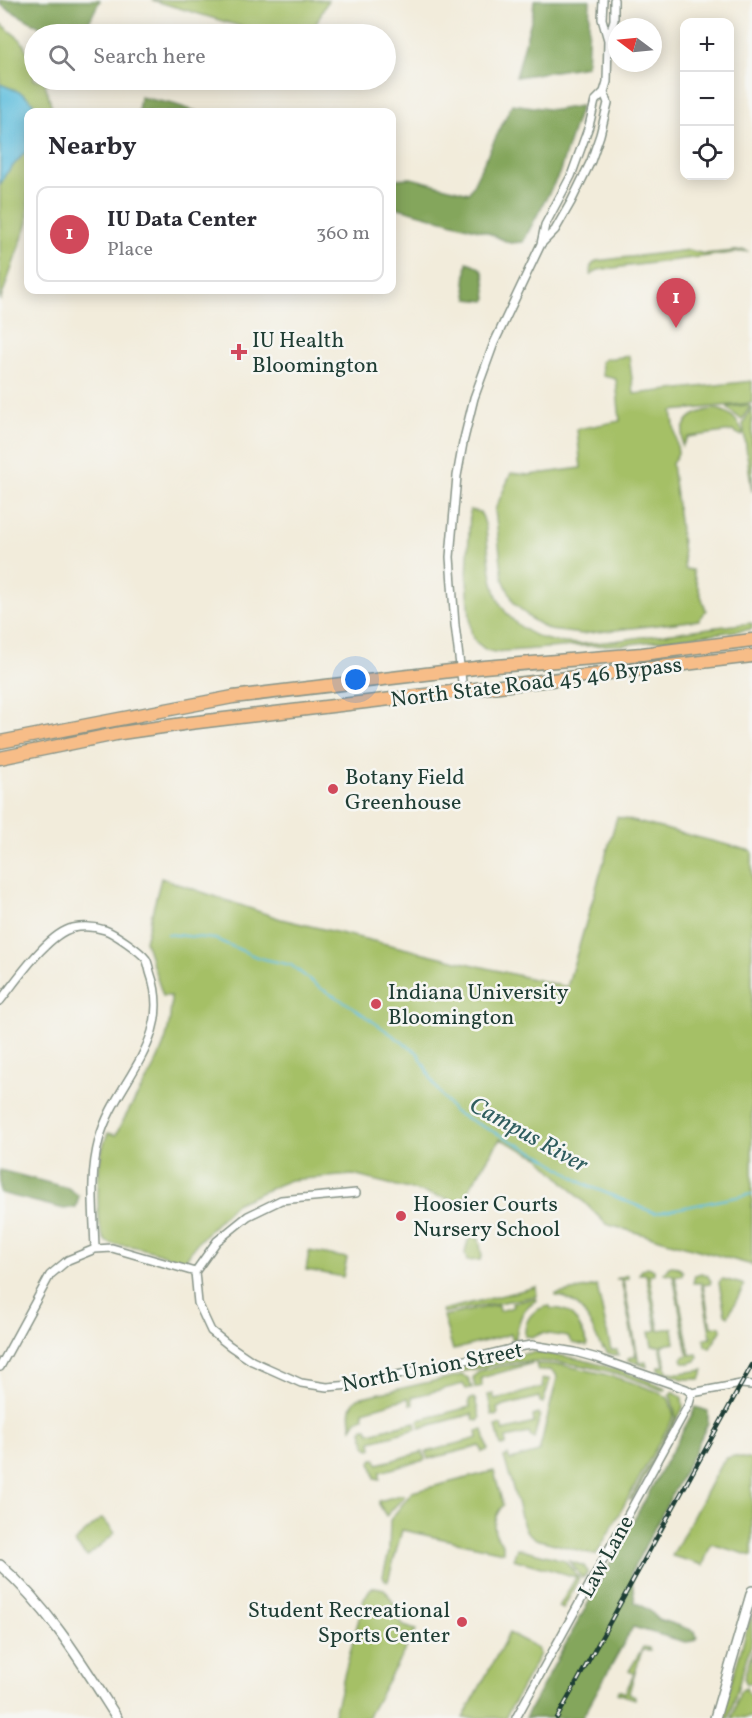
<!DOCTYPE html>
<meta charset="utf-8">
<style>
body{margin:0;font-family:Vollkorn,serif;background:#f7f7f7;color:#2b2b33}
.controls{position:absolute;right:18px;top:18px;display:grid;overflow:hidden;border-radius:12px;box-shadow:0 3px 15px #0003}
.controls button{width:54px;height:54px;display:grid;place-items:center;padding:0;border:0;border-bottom:2px solid #e1e1e2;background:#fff;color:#2b2b33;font:30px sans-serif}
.compass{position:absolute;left:608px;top:18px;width:54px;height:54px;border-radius:50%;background:#fff;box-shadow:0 3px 15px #0003;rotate:286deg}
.you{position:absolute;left:356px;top:680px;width:21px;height:21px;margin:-15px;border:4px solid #fff;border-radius:50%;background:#1a73e8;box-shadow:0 0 0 9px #1a73e833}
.badge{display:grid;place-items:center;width:39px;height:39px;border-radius:50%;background:#d1495b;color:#fff;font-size:20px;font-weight:700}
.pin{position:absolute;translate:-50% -50px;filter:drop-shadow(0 2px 3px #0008)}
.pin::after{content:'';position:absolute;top:32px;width:21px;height:18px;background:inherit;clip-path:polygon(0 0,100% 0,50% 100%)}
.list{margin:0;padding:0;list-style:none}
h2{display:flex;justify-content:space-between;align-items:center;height:78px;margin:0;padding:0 24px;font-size:26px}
h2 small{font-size:20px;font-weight:400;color:#7c7c81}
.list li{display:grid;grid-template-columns:39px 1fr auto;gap:18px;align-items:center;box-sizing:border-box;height:96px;margin:0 12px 12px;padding:0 12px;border:2px solid #e1e1e2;border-radius:12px}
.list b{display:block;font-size:22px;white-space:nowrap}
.list p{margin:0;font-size:20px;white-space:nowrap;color:#7c7c81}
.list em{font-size:20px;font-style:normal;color:#7c7c81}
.icon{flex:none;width:33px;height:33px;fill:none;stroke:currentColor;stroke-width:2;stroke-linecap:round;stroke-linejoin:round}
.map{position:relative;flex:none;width:752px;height:1718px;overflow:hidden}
.search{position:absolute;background:#fff;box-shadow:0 3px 15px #0003;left:24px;top:24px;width:372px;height:66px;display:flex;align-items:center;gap:15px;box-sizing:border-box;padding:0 21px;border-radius:33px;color:#7c7c81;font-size:22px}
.panel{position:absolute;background:#fff;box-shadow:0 3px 15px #0003;left:24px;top:108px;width:372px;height:186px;border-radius:12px}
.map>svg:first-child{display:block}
.green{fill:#a5c066;stroke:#627e4d;stroke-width:1.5}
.forest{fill:#84a65b;stroke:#527248;stroke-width:1.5}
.water{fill:#5fbedd;stroke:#3f7e88;stroke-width:1.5}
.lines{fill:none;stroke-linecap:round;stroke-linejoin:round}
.stream{stroke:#5fbedd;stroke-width:2}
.minor-casing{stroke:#889488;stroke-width:10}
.tertiary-casing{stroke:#889488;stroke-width:12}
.trunk-casing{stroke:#889488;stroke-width:15}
.minor{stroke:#fff;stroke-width:7}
.tertiary{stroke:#fff;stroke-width:9}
.trunk{stroke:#f7bd88;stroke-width:12}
.rail-casing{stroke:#1f3d34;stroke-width:4.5}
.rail{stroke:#f6f6f2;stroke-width:2;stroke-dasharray:7;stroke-linecap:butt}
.poi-dot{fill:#d1495b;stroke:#f6f6f2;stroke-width:2}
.labels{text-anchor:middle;stroke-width:5;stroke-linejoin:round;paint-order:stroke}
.poi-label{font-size:22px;fill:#1f3d34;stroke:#f6f6f2;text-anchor:start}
.street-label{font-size:22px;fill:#1f3d34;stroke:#f6f6f2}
.water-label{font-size:24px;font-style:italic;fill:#2f5d5e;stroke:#f6f6f2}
</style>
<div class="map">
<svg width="752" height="1718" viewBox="0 0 752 1718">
<rect width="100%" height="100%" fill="#f6f6f2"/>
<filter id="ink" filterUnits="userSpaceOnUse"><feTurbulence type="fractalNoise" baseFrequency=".0167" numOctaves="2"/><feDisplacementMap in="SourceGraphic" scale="12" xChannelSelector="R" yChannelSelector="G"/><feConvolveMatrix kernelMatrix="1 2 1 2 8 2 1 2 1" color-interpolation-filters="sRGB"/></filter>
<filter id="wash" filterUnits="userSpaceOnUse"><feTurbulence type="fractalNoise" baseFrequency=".008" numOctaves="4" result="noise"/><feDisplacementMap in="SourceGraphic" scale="24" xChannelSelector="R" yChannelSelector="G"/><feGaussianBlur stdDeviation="1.35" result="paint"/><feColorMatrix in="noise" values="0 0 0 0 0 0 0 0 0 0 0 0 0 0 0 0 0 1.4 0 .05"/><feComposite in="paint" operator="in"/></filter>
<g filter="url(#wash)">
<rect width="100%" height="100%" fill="#f2ecdb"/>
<path class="green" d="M152 0H328L311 34H266Z
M0 23 21 40 34 64V80H43L45 83 53 112H28V222L0 301Z
M689 250 704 254 745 250 747 251 598 270 591 275V266L596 261Z
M629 356 634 394 752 381V403L672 411 678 453 672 464 685 569 692 570 706 610 699 620 582 634 549 630 531 619 514 603 503 579 495 510 511 473 529 475 581 468 577 429 620 421 616 379 603 376 601 362 605 359Z
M748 405 750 406 742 420 728 409V407Z
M752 406V492L743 424Z
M715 409C730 411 738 420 743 433L742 436 733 431 688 437 682 446C680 420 691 412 715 409Z
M470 510 480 512C487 523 486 535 488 547 490 566 492 589 501 605 511 622 529 635 548 640 578 648 612 641 643 637 679 632 716 627 752 623V629L622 645 575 646 494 652 486 650 476 642 471 633 467 579Z
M617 817 752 851V1265L606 1224 539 1157 500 1139 461 1202 353 1175 290 1180 235 1204 196 1244 184 1262C167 1256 149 1249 130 1246 123 1245 113 1246 107 1242 94 1233 98 1171 101 1155 102 1148 105 1140 108 1133L116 1135C131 1102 155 1073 166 1038 170 1024 171 1010 171 996H163L145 941 161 878 281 919 567 987Z
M473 1237H476L479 1239 482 1257 480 1260 467 1261 465 1253 468 1240Z
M309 1251 347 1258 343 1277 306 1270Z
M672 1266 678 1267 683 1272 682 1275 675 1276 690 1355 697 1354 698 1357 696 1361 690 1363H684L682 1359 683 1357 688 1355 673 1275 664 1273 669 1267Z
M647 1267 654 1270V1274L649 1275 659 1330 673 1328 675 1343 662 1345 667 1372 679 1373 704 1370 700 1379H683L658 1370 659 1367 664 1366 660 1346H652L649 1332 657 1330 646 1274H639L642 1270Z
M701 1273 707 1275 711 1281 710 1284 703 1285 711 1327 720 1326 722 1329 710 1348 705 1346 704 1339 711 1338 701 1283H693L695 1275Z
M628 1275V1278L623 1280 639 1363 646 1362 647 1367 628 1360V1358L636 1356 621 1279H615Z
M723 1279 742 1284 744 1286 728 1316 725 1314 719 1283 720 1281Z
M597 1286 611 1350H617L618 1356 608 1353 604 1348 602 1349C591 1327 584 1299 556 1296V1294Z
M536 1287 537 1296 443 1313 442 1310Z
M536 1298 537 1300C520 1308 519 1323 515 1339H512L511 1334 453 1350 443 1316 498 1305 499 1311 513 1307 512 1303Z
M550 1306 551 1309C573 1305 580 1327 588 1344L587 1346 572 1343 568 1337 542 1333 534 1337 525 1336C524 1319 533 1308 550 1306Z
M538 1352C581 1358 626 1370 666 1388L665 1390H662C617 1371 566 1358 517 1362 497 1363 478 1369 458 1372L457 1369 512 1355Z
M533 1363 481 1378 482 1386 475 1388 473 1378 479 1371 503 1366Z
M536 1364 563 1365 600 1373 628 1381 659 1392 669 1399 674 1416 596 1555 536 1539 527 1532 524 1527 504 1457 508 1455 510 1460 539 1452 557 1378 556 1374 550 1370 538 1371Z
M461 1375 468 1378 472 1388 466 1389 463 1384 412 1397 413 1404 410 1405 408 1398 363 1411 364 1418 357 1420 352 1428C350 1416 348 1406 358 1398Z
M544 1379H548L550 1380 543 1403 540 1402 539 1397 497 1408 498 1413 496 1416 492 1415 488 1395 493 1394 495 1400 543 1387 542 1380Z
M673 1391 682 1398 683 1408 632 1500H630L676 1417 671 1397 669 1395Z
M473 1398 475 1399 480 1418 478 1421 474 1420 472 1414 420 1428 418 1420 470 1407 469 1400Z
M538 1414 540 1416 534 1438 531 1437 529 1433 506 1438V1445L501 1446 496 1426 501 1425 503 1431 534 1423 533 1416Z
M415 1422 416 1429 371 1441 372 1448 370 1449 367 1448 362 1431 364 1428H367L369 1433Z
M483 1430 488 1450 482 1452 480 1446 428 1459 426 1452 478 1438 477 1431Z
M423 1452 425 1460 380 1472V1479L375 1478 371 1462 373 1459H376L378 1464Z
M734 1456 752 1460V1556L711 1544 703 1565 672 1556 721 1464 727 1458Z
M494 1471 503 1505C492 1519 490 1532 503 1544V1552L402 1530 388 1581 385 1580 383 1576 389 1552 390 1520 412 1492Z
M400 1495H404V1497L386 1516 379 1504V1501Z
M102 1518 115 1533 87 1557 74 1542Z
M517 1548 564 1560 579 1578 563 1609 559 1607 576 1577 513 1559Z
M569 1561 584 1566 588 1572 585 1577 582 1578Z
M375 1587 384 1589 386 1591 397 1609V1617L400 1622 404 1626 416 1630 367 1718H333L364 1599 370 1589Z
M752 1613V1639L729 1718 721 1717Z
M509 1633 536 1647 540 1654 505 1718H463Z
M643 1647 649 1648 650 1650H642L629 1693 635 1696V1699L617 1693 619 1690 625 1693 634 1674 629 1671Z
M752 1651V1682L747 1684 744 1678Z
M746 1688 752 1700V1717L732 1718 740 1691Z"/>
<path class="forest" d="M0 0H100L83 34H53L6 8 0 4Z
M534 0H590L587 66 516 77 533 13Z
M140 97 173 104 198 112H138Z
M512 104 555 110 581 106 559 174 523 242 510 243 486 232 395 207 392 196V179L411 178 469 193Z
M467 262C490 269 483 277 487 298L485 301 468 299 465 283Z
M0 1170 68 1188 79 1196 76 1207 64 1209 0 1193Z
M696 1407 708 1411V1423L693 1455 631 1573 635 1602 650 1611 658 1619 695 1631 697 1637 694 1641 685 1642 633 1627 582 1718H525Z"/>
<path class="water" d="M0 84C15 90 33 95 37 112H28V149L5 175 0 186Z"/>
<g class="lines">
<path class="stream" d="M167 934 215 939 259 958 291 965 320 988 348 1004 418 1053 435 1086 454 1112 544 1157 584 1184 655 1213 752 1194"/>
</g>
</g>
<g filter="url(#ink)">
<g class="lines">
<g class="minor-casing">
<path id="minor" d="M608 40 614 20V0
M541 244 555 230 571 202 591 161 600 135 608 103 604 92
M463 690 455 625 450 557 457 476 463 443 474 398 494 343 541 244 545 225 571 176 589 126 595 101 604 92 607 82 608 40 602 19 603 0
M0 1001C16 981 48 933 73 928 83 926 96 927 105 930 114 933 140 951 146 959 148 962 149 968 150 972 175 1042 115 1080 99 1140 89 1177 94 1211 95 1249
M195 1272 217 1241 248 1216 281 1200 356 1193
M0 1367 50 1275 68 1260 95 1249 112 1248 195 1272 198 1303 211 1331 230 1346 252 1361 301 1383 327 1387 351 1385 453 1363 518 1347 532 1345 575 1352 597 1358 686 1389 692 1393 741 1384 752 1385
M516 1718 689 1404 692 1393"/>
</g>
<g class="tertiary-casing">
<path id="tertiary" d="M0 1565C49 1608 82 1663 117 1718
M715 1718 752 1591"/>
</g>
<g class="trunk-casing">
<path id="trunk" d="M0 742 233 697 484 667 642 654 752 640
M0 758 121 733 190 723 752 656"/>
</g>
<use href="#minor" class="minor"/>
<use href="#tertiary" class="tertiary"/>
<use href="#trunk" class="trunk"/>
<g class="rail-casing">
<path id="rail" d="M557 1718 752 1365"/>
</g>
<use href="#rail" class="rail"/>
</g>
</g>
<g class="poi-dot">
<path d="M236 343h6v6h6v6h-6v6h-6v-6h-6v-6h6z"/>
<circle cx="333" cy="789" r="6"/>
<circle cx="376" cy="1004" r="6"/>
<circle cx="401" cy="1216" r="6"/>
<circle cx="462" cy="1622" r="6"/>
</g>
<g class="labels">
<g class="poi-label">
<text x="252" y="347">IU Health<tspan x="252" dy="25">Bloomington</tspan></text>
<text x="345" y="784">Botany Field<tspan x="345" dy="25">Greenhouse</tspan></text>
<text x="388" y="999">Indiana University<tspan x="388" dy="25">Bloomington</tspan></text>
<text x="413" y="1211">Hoosier Courts<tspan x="413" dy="25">Nursery School</tspan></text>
<text x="450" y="1617" text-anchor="end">Student Recreational<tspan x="450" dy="25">Sports Center</tspan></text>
</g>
<g class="street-label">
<text transform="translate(536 681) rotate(-7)" y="8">North State Road 45 46 Bypass</text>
<text transform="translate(432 1366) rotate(-11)" y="8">North Union Street</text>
<text transform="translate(605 1556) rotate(-61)" y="8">Law Lane</text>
</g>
<g class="water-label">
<text transform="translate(529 1134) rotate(29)" y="8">Campus River</text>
</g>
</g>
</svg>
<div class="controls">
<button>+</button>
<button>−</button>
<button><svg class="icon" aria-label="locate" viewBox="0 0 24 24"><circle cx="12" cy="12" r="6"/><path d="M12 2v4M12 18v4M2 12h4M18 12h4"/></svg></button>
</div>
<svg class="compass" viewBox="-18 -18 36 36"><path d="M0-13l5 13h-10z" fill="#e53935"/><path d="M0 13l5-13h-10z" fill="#7c7c81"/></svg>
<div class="you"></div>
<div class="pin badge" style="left:676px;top:328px">1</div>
<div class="search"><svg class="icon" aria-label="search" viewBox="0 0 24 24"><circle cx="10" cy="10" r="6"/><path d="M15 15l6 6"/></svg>Search here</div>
<section class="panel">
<h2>Nearby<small></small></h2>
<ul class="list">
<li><span class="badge">1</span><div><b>IU Data Center</b><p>Place</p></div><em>360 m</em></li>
</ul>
</section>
</div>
